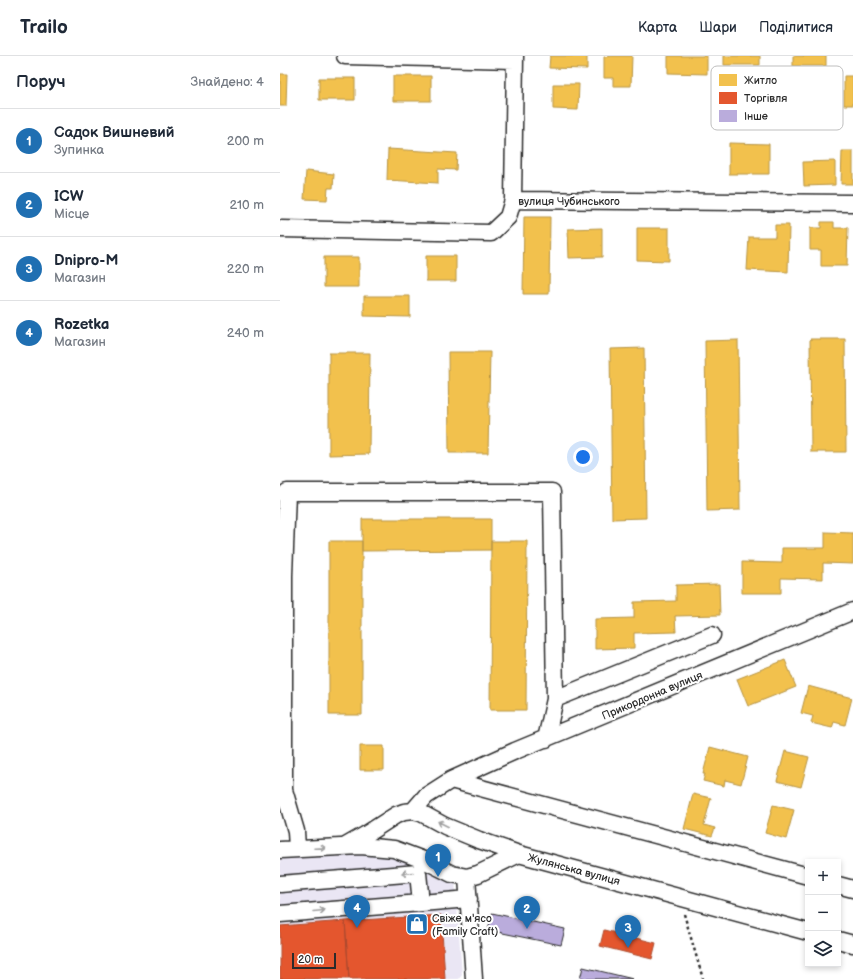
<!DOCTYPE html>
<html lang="uk">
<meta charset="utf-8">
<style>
body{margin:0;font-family:"Balsamiq Sans",sans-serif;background:#f2f2f3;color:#1f2937}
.controls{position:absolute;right:12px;bottom:12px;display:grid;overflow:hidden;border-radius:0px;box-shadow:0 2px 6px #0003}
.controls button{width:36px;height:36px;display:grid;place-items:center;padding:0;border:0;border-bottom:1px solid #e0e1e3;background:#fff;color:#1f2937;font:20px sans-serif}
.scale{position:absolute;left:12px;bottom:10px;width:44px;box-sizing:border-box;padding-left:4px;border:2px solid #2b2b2b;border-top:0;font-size:11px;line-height:14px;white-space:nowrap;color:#2b2b2b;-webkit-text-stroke:3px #fff;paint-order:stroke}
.you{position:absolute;left:303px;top:401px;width:14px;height:14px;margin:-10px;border:3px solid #fff;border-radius:50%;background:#1a73e8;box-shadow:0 0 0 6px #1a73e833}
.badge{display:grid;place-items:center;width:26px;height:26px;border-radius:50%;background:#1f6fb2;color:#fff;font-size:13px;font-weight:700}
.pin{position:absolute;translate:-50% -33px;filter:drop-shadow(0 1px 2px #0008)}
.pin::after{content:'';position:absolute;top:21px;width:14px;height:12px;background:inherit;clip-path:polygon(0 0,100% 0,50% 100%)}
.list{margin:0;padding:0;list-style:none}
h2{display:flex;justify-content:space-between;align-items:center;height:52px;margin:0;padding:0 16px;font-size:17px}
h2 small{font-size:13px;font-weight:400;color:#747a83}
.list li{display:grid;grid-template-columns:26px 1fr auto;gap:12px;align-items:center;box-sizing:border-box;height:64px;padding:0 16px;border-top:1px solid #e0e1e3}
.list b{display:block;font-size:15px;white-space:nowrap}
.list p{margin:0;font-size:13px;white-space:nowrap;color:#747a83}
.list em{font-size:13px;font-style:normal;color:#747a83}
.icon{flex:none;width:22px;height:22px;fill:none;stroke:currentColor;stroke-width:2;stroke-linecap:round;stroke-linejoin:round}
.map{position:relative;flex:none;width:573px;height:923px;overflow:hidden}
header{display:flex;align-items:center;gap:24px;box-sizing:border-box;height:56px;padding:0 20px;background:#fff;border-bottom:1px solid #e0e1e3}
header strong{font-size:19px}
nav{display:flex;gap:22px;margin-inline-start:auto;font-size:14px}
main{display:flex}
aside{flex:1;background:#fff}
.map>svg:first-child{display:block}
.built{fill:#eae6f4}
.homes{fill:#f2c14e;stroke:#b69444}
.shops{fill:#e4572e;stroke:#ac4a2d}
.building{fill:#baacdc;stroke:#2b2b2b}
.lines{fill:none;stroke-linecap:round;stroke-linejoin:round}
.minor-casing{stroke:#2b2b2b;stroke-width:19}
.path{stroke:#2b2b2b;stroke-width:2.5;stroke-dasharray:3 3;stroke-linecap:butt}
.minor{stroke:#fff;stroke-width:16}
.oneway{stroke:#a0a0a0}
.labels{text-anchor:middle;stroke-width:4;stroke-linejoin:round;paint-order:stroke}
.street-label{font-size:11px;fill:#2b2b2b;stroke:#fff}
.poi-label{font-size:11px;fill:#2b2b2b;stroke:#fff;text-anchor:start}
.key{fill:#fff;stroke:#bfbfbf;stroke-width:1}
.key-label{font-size:11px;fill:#2b2b2b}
</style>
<header>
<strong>Trailo</strong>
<nav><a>Карта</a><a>Шари</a><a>Поділитися</a></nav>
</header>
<main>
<aside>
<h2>Поруч<small>Знайдено: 4</small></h2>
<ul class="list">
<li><span class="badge">1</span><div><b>Садок Вишневий</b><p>Зупинка</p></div><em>200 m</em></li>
<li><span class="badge">2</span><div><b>ICW</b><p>Місце</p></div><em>210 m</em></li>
<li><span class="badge">3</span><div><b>Dnipro-M</b><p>Магазин</p></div><em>220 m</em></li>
<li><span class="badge">4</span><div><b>Rozetka</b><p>Магазин</p></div><em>240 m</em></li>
</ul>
</aside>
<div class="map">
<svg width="573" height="923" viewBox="0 0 573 923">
<rect width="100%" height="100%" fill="#fff"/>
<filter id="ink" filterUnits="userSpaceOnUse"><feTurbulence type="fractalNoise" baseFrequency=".025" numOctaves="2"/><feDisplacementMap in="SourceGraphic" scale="8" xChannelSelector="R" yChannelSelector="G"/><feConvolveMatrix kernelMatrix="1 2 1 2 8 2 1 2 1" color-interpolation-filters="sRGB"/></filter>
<g filter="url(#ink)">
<path class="built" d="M112 798 175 824 182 919 179 923H0V803L35 799Z"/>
<path class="homes" d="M270 0H307V13L269 12Z
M333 0H352L351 30H333V22H324V1Z
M388 0H427V18L388 17Z
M444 0H480V9H444Z
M513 0H546V10H513Z
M0 18H7L6 50H0Z
M113 20H151V45H113Z
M564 20H573V49H564Z
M39 22H75V44H39Z
M273 28H299L298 54 273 53Z
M449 87 489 88V118H449Z
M108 93 177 97 176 114 158 113V127L107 124Z
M562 95H573V128H561Z
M555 105V129L524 130 523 106Z
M26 115 54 118 53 132H48L47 144 24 143Z
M244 161H270L269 238H243Z
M541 166H554V172H568L567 210H541V194H530V172H541Z
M495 169H509L508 216 467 214 469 181H495Z
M322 172V201L289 202 288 173Z
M357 172H389V205L357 204Z
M146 200H176V225H146Z
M44 201H79V231H44Z
M84 240H130V261L84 260Z
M530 283H565L566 396H531Z
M458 284 460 454 427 455 425 285Z
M364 292 366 462 332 463 330 293Z
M168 296H210L208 397H169Z
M49 297H90L89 398 49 399Z
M82 463H211V494L82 495Z
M545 476 573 477V508L543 507V523L501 522V537H462V506L502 507V492H545Z
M49 485H82V659H49Z
M211 485H247L246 654H210Z
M439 528 440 559 395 560 396 576 354 577V592L315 593V563L354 562V546L396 545V529Z
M505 604 516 631 468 650 457 623Z
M528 630 572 642 565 669 554 666 552 672 531 667 533 660 521 657Z
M80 690H104V714H80Z
M430 691 468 701 461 728 445 724 444 730 423 725 425 718H423Z
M505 695 529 701 521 731 497 725Z
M413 738 431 742 424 769 435 772 432 780 404 773Z
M493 749 514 754 506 783 485 777Z"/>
<path class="shops" d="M161 859 165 923H69L65 865Z
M65 865 69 923H0V870Z
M324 874 376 887 372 903 320 890Z"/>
<path class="building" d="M212 857 285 873 281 889 208 874Z
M303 911 353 923H300Z"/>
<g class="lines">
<g class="minor-casing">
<path id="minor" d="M65 0 235 4
M233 144 573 147
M0 173 211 177 228 161 233 144 235 0
M0 520H4V734L16 775 17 793
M4 520 7 436H272L275 643 266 683
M275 643 432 579
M133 755 146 740 171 724
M64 791 85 779 116 759 124 756 133 755 141 757 165 770 199 784 239 798 528 876
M0 794 81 790 114 793 146 805 172 818 187 821 198 818 239 798
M528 820 171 724 235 695 573 555
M187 821 194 923
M0 828 138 817 141 847 0 858
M558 829 573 833
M141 847 189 843
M558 884 573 888"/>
</g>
<path class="path" d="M404 858 423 923"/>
<use href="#minor" class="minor"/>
</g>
<defs><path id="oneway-shaft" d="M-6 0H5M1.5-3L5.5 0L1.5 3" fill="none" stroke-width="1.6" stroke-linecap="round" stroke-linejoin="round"/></defs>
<g class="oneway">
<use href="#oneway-shaft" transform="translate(163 768) rotate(-153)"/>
<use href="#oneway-shaft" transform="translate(40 792) rotate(-2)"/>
<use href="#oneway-shaft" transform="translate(127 817) rotate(175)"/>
<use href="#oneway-shaft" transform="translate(39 855) rotate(-5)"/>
</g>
</g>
<defs>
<g id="shop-square" transform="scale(1.15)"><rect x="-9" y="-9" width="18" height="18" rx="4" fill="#1f6fb2" stroke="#fff"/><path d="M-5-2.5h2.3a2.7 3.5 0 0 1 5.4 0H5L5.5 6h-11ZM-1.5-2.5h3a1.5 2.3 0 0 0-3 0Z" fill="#fff"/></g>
</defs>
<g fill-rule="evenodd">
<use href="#shop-square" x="137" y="868"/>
</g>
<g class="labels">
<g class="street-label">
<text x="289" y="149">вулиця Чубинського</text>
<text transform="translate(372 639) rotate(-23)" y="4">Прикордонна вулиця</text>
<text transform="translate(294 813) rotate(15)" y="4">Жулянська вулиця</text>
</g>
<g class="poi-label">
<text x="152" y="866">Свіже м'ясо<tspan x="152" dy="13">(Family Craft)</tspan></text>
</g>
</g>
<rect x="431" y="10" width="132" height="64" rx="6" class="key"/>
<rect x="439" y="18" width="18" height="12" fill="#f2c14e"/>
<rect x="439" y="36" width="18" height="12" fill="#e4572e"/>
<rect x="439" y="54" width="18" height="12" fill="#baacdc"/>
<g class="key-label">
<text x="464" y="28">Житло</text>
<text x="464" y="46">Торгівля</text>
<text x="464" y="64">Інше</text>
</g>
</svg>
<div class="controls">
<button>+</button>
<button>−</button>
<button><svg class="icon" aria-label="layers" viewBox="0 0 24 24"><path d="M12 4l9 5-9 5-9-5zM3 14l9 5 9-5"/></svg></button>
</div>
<div class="scale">20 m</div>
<div class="you"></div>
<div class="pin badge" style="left:158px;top:821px">1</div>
<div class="pin badge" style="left:247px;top:873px">2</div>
<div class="pin badge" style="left:348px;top:892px">3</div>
<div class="pin badge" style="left:77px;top:872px">4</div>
</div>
</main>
